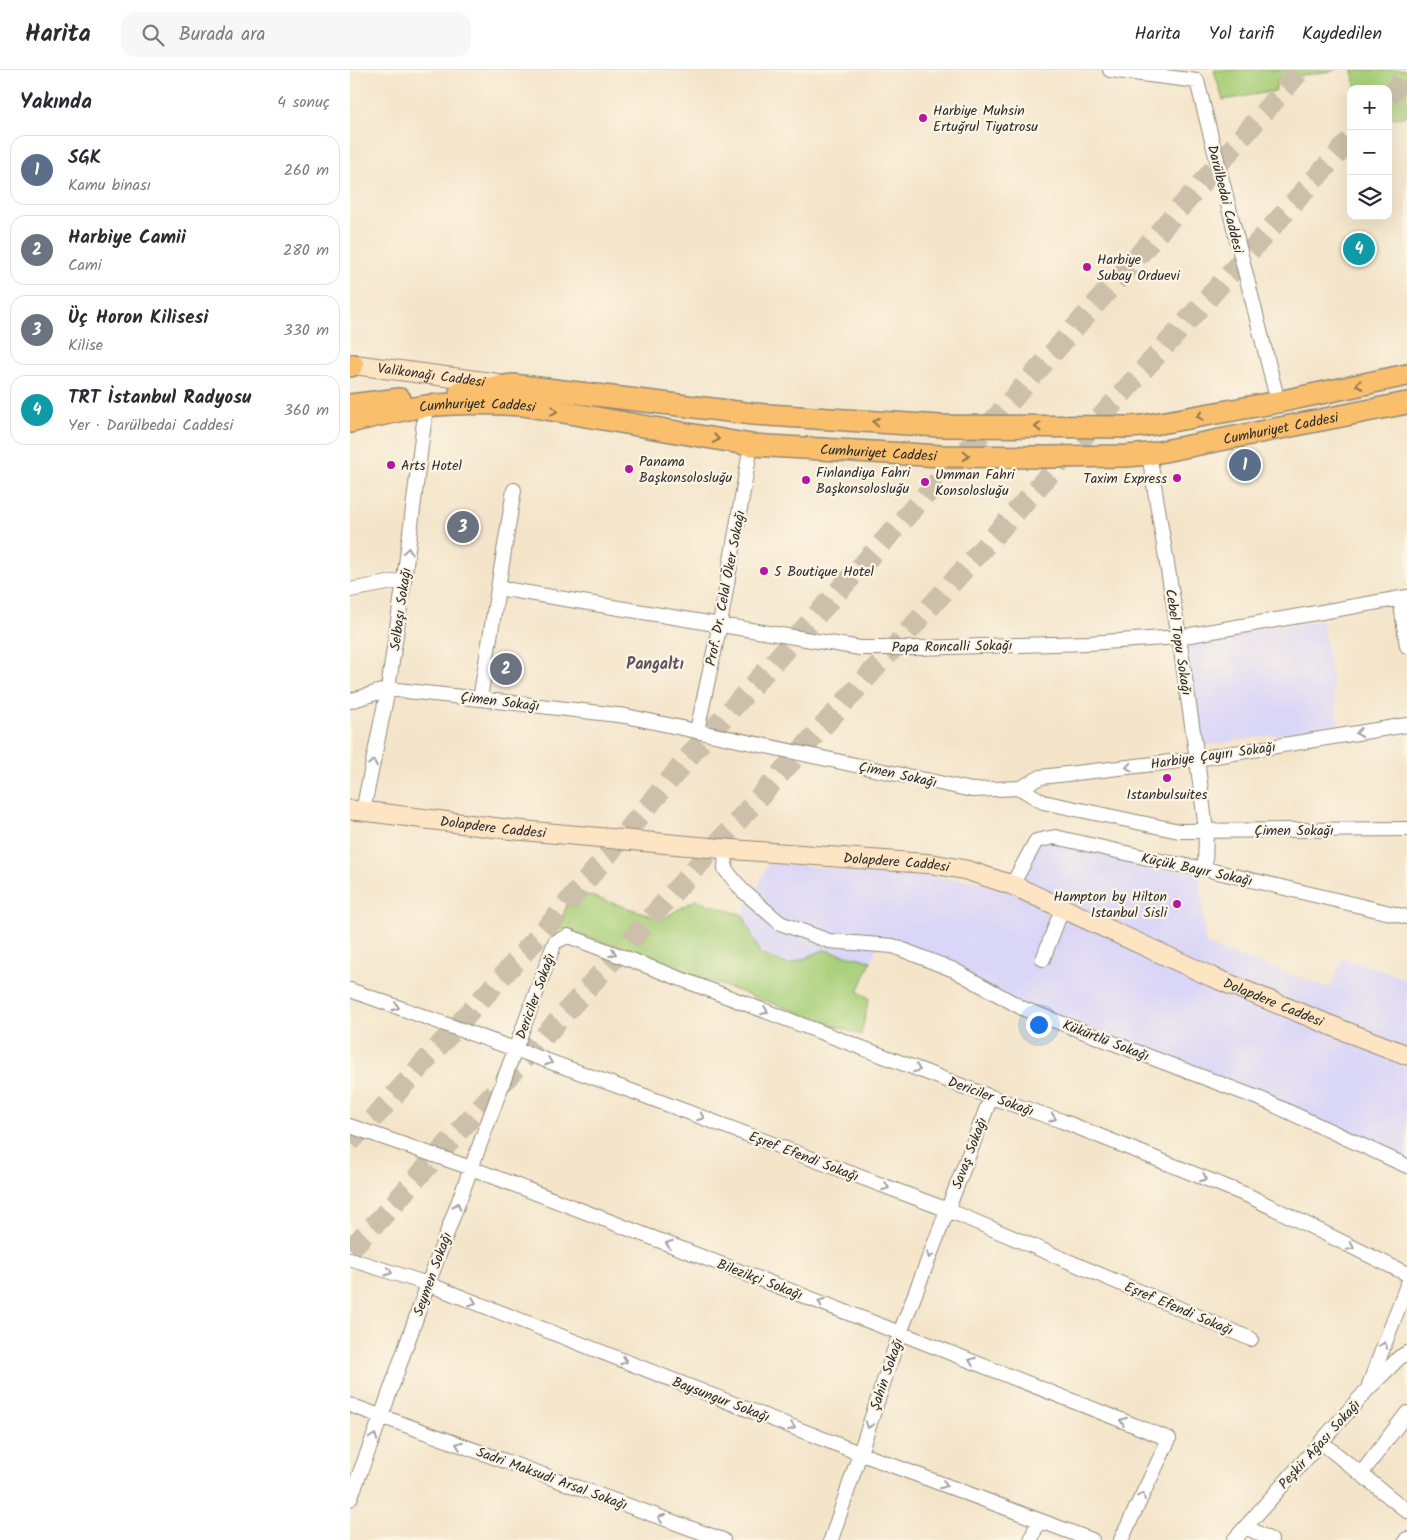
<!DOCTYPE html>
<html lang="tr">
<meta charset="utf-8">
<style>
body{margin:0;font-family:Kalam,sans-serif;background:#f7f7f7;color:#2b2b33}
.controls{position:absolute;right:15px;top:15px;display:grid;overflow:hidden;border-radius:10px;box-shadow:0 5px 20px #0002}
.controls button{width:45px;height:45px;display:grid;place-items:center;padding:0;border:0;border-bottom:1px solid #e1e1e2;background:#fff;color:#2b2b33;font:25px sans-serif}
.you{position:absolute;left:688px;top:954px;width:18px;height:18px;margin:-12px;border:4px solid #fff;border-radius:50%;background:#1a73e8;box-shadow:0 0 0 8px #1a73e833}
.badge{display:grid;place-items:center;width:32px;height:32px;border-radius:50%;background:#7c3aed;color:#fff;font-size:16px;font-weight:700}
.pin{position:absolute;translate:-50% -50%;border:2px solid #fff;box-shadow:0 1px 5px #0006}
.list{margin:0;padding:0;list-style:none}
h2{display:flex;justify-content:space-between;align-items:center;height:65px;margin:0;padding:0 20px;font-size:21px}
h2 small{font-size:16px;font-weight:400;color:#7c7c81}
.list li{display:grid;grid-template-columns:32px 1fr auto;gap:15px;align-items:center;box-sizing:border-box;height:70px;margin:0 10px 10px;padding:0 10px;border:1px solid #e1e1e2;border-radius:15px}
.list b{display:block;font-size:19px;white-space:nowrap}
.list p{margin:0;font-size:16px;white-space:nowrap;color:#7c7c81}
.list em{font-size:16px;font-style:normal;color:#7c7c81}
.icon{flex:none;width:28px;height:28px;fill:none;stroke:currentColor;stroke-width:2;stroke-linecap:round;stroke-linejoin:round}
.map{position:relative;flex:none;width:1057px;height:1470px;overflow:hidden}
header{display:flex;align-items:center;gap:30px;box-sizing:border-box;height:70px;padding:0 25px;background:#fff;border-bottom:1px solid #e1e1e2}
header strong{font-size:24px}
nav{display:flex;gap:28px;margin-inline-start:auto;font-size:18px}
.search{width:350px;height:45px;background:#f7f7f7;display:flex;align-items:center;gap:12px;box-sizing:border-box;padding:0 18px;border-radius:15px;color:#7c7c81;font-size:19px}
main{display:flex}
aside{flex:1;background:#fff}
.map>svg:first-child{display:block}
.built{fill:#dad6f7}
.green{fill:#a9d07a;stroke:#6a7e52}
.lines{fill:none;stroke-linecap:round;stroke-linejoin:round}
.primary-tunnel{stroke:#ccc0aa;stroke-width:21;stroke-dasharray:21 11;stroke-linecap:butt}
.minor-casing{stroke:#90887a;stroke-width:16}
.secondary-casing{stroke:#90887a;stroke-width:21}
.primary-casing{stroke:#90887a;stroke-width:24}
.minor{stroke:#fff;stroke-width:14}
.secondary{stroke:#fde5c4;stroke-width:19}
.primary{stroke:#f9bf6c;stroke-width:21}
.oneway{stroke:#92754c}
.oneway2{stroke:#a0a0a0}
.poi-dot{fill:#b5179e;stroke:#fcf5e5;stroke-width:2}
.labels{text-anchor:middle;stroke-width:4.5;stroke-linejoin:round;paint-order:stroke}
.poi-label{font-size:14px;fill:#2b2b2b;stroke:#fcf5e5;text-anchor:start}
.street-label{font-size:14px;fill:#2b2b2b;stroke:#fcf5e5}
.quarter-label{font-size:16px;font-weight:bold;fill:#5c5563;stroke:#fcf5e5}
</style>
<header>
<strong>Harita</strong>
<div class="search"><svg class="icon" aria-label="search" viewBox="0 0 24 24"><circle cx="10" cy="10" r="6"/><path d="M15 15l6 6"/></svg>Burada ara</div>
<nav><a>Harita</a><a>Yol tarifi</a><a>Kaydedilen</a></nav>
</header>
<main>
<aside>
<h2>Yakında<small>4 sonuç</small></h2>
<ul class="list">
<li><span class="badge" style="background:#5c6f8a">1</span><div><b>SGK</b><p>Kamu binası</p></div><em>260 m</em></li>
<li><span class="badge" style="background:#6b7280">2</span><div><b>Harbiye Camii</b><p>Cami</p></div><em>280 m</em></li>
<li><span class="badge" style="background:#6b7280">3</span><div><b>Üç Horon Kilisesi</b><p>Kilise</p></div><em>330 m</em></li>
<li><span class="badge" style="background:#0f9aa8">4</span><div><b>TRT İstanbul Radyosu</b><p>Yer · Darülbedai Caddesi</p></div><em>360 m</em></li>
</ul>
</aside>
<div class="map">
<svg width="1057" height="1470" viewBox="0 0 1057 1470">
<rect width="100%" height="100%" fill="#fcf5e5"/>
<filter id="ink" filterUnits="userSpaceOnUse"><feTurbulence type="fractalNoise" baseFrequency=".02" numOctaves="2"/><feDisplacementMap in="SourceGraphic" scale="10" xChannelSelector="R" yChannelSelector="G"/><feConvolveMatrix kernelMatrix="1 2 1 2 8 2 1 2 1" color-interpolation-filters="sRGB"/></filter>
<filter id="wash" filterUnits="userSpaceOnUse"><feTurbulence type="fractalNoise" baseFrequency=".0096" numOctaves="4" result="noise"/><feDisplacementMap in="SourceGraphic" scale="20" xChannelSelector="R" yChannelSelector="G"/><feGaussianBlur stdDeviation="1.12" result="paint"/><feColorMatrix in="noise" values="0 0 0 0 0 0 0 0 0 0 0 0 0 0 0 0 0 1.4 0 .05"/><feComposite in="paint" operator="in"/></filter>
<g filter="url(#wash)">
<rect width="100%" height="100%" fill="#f4e5ca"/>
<path class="built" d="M972 550 989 655 852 676 837 571Z
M706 767 850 805 856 875 981 918 993 888 1057 909V1096L678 939 548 879 527 875 521 891 474 880 440 895 410 884 393 845 419 793 663 814 685 774Z"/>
<path class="green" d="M864 0H986L928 10 925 21 873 30Z
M1003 0H1057V46L1038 49V19H1006Z
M222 820 312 849 345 830 393 845 410 884 439 895 474 880 521 891 508 922 519 928 511 965 209 857Z"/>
</g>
<g filter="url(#ink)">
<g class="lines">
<path class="primary-tunnel" d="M1038 27 1057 4
M0 1072 31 1040 206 847 347 677 651 342 951 0
M0 1179 30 1149 1001 69"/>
<g class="minor-casing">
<path id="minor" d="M760 0 847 11 928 332
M799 384 829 567 847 689 856 760 855 799
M148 518 510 578H567L738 573 829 567 1057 527
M0 520 54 510
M1050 528 1057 576
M130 629 164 420
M0 631 38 619 130 629 276 646 622 720 670 718 693 732 829 761 1057 759
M347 661 370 554 401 375
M670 718 691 707 847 689 1057 655
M13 741 38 619 54 510 76 336
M376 779 375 799 392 820 430 853 479 871 543 876 604 900 674 939 913 1030 1057 1096
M662 815 686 771 705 767 820 793 855 799 1057 847
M693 889 712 839
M0 920 287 1023 598 1140 901 1269
M0 1056 121 1098 550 1263 819 1369 771 1470
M0 1189 78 1214 509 1383 742 1470
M1019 1315 1057 1215
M0 1335 373 1470
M971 1372 1057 1441
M1011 1404 1057 1343
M0 1429 31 1347 78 1214 205 872 218 866 641 1027 712 1051 899 1126 1057 1204
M896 1457 921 1470
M481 1470 550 1263 641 1027
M681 1470 688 1451
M884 1470 1017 1320 1050 1287 1057 1283
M1056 1470 1057 1469"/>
</g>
<g class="secondary-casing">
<g id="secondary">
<path id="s1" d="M0 294 145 313"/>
<path id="s2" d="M0 740 13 741 156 759 376 779 583 794 616 800 662 815 862 907 997 962 1057 985"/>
</g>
</g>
<g class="primary-casing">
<g id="primary">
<path d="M0 296 3 295"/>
<path d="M110 322 163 315 403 344 590 356 778 357 793 356 928 332 1057 305"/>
<path d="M0 335 50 329"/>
<path id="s3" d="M0 352C25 346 50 340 76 336 109 332 141 333 173 335L401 375 591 386 698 387 777 386 799 384 1057 333"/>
</g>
</g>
<use href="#minor" class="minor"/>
<use href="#secondary" class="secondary"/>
<use href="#primary" class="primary"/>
</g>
<defs><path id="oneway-chevron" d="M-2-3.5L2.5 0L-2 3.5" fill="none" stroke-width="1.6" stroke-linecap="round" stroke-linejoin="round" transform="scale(1.25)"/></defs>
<g class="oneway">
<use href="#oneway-chevron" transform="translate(1009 315) rotate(168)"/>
<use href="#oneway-chevron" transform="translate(204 341) rotate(10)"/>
<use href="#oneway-chevron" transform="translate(850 346) rotate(170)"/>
<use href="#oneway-chevron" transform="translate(526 352) rotate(-176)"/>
<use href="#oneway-chevron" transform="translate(688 357) rotate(-180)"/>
<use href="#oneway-chevron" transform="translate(366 369) rotate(10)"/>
<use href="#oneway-chevron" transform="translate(616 386) rotate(1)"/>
</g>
<g class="oneway2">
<use href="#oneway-chevron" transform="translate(58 481) rotate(-83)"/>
<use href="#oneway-chevron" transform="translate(1009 663) rotate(171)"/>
<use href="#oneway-chevron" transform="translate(23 693) rotate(-79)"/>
<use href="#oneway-chevron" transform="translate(779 697) rotate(173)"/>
<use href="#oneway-chevron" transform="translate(263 883) rotate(21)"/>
<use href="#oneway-chevron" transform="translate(46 937) rotate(20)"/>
<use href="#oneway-chevron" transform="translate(415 941) rotate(21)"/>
<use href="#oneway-chevron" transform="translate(199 992) rotate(20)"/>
<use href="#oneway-chevron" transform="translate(567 999) rotate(21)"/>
<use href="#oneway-chevron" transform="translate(351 1047) rotate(21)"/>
<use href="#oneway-chevron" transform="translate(703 1048) rotate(18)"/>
<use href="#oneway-chevron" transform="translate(854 1108) rotate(22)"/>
<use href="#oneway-chevron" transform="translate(536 1117) rotate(21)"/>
<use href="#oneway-chevron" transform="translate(107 1136) rotate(-70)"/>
<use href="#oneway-chevron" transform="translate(319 1174) rotate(-159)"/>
<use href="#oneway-chevron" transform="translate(1001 1177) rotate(26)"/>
<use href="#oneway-chevron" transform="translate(580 1185) rotate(111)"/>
<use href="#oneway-chevron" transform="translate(39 1202) rotate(18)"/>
<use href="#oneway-chevron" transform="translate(123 1232) rotate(21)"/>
<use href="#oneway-chevron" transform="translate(471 1232) rotate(-159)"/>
<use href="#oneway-chevron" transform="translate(1034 1275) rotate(-69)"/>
<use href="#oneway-chevron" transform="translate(274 1291) rotate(21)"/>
<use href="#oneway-chevron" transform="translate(622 1291) rotate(-159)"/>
<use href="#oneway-chevron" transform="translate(773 1351) rotate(-159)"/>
<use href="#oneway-chevron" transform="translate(519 1355) rotate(109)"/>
<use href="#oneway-chevron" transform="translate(442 1357) rotate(21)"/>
<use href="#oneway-chevron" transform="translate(24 1367) rotate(-69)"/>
<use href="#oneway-chevron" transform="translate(109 1375) rotate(-160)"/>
<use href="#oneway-chevron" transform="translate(594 1415) rotate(21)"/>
<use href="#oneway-chevron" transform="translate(792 1426) rotate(-65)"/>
<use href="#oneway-chevron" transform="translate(311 1448) rotate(-160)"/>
</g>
</g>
<g class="poi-dot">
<circle cx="573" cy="48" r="5"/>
<circle cx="737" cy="197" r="5"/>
<circle cx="41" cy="395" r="5"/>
<circle cx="279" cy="399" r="5"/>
<circle cx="827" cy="408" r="5"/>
<circle cx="456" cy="410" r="5"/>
<circle cx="575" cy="412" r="5"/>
<circle cx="414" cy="501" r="5"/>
<circle cx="817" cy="708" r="5"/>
<circle cx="827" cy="834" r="5"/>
</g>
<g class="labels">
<g class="poi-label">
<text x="583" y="45">Harbiye Muhsin<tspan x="583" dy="16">Ertuğrul Tiyatrosu</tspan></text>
<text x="747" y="194">Harbiye<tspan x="747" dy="16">Subay Orduevi</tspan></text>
<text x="289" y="396">Panama<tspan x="289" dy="16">Başkonsolosluğu</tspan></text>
<text x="51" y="400">Arts Hotel</text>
<text x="466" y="407">Finlandiya Fahri<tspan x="466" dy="16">Başkonsolosluğu</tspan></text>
<text x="585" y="409">Umman Fahri<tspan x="585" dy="16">Konsolosluğu</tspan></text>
<text x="817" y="413" text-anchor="end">Taxim Express</text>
<text x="424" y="506">5 Boutique Hotel</text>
<text x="817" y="729" text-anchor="middle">Istanbulsuites</text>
<text x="817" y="831" text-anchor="end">Hampton by Hilton<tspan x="817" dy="16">Istanbul Sisli</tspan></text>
</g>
<g class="street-label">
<text transform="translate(876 129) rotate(76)" y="5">Darülbedai Caddesi</text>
<text dy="5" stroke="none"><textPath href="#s1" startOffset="82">Valikonağı Caddesi</textPath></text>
<text dy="5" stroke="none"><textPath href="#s3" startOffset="129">Cumhuriyet Caddesi</textPath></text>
<text dy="5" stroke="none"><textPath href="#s3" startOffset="939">Cumhuriyet Caddesi</textPath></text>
<text dy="5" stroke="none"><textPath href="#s3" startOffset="534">Cumhuriyet Caddesi</textPath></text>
<text transform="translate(375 518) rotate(-79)" y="5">Prof. Dr. Celal Öker Sokağı</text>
<text transform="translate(50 539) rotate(-82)" y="5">Selbaşı Sokağı</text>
<text transform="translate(829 572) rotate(81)" y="5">Cebel Topu Sokağı</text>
<text transform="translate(602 576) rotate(-1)" y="5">Papa Roncalli Sokağı</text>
<text transform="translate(150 631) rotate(7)" y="5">Çimen Sokağı</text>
<text transform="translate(863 685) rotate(-8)" y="5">Harbiye Çayırı Sokağı</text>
<text transform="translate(548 704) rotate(12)" y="5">Çimen Sokağı</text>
<text dy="5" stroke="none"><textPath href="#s2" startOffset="144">Dolapdere Caddesi</textPath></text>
<text x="944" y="765">Çimen Sokağı</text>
<text dy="5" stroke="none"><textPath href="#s2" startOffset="549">Dolapdere Caddesi</textPath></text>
<text transform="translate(847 799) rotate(12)" y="5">Küçük Bayır Sokağı</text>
<text transform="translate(185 926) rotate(-70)" y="5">Dericiler Sokağı</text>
<text dy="5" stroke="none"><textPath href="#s2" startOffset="954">Dolapdere Caddesi</textPath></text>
<text transform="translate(756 970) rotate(21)" y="5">Kükürtlü Sokağı</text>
<text transform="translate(641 1026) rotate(20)" y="5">Dericiler Sokağı</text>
<text transform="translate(619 1083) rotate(-69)" y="5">Savaş Sokağı</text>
<text transform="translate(454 1086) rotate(21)" y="5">Eşref Efendi Sokağı</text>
<text transform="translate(82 1204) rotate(-70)" y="5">Seymen Sokağı</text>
<text transform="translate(410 1209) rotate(21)" y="5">Bilezikçi Sokağı</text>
<text transform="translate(829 1238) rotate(23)" y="5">Eşref Efendi Sokağı</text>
<text transform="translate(536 1304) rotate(-71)" y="5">Şahin Sokağı</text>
<text transform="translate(371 1329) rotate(21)" y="5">Baysungur Sokağı</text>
<text transform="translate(969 1374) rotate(-48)" y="5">Peşkir Ağası Sokağı</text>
<text transform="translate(202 1408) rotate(20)" y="5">Sadri Maksudi Arsal Sokağı</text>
</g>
<g class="quarter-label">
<text x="305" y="599">Pangaltı</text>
</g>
</g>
</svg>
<div class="controls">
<button>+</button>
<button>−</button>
<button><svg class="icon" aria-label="layers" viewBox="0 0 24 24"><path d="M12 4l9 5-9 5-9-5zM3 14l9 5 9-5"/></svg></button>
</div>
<div class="you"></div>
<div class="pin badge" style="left:895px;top:395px;background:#5c6f8a">1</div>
<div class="pin badge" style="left:156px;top:599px;background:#6b7280">2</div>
<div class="pin badge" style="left:113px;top:457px;background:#6b7280">3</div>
<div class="pin badge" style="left:1009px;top:179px;background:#0f9aa8">4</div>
</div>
</main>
